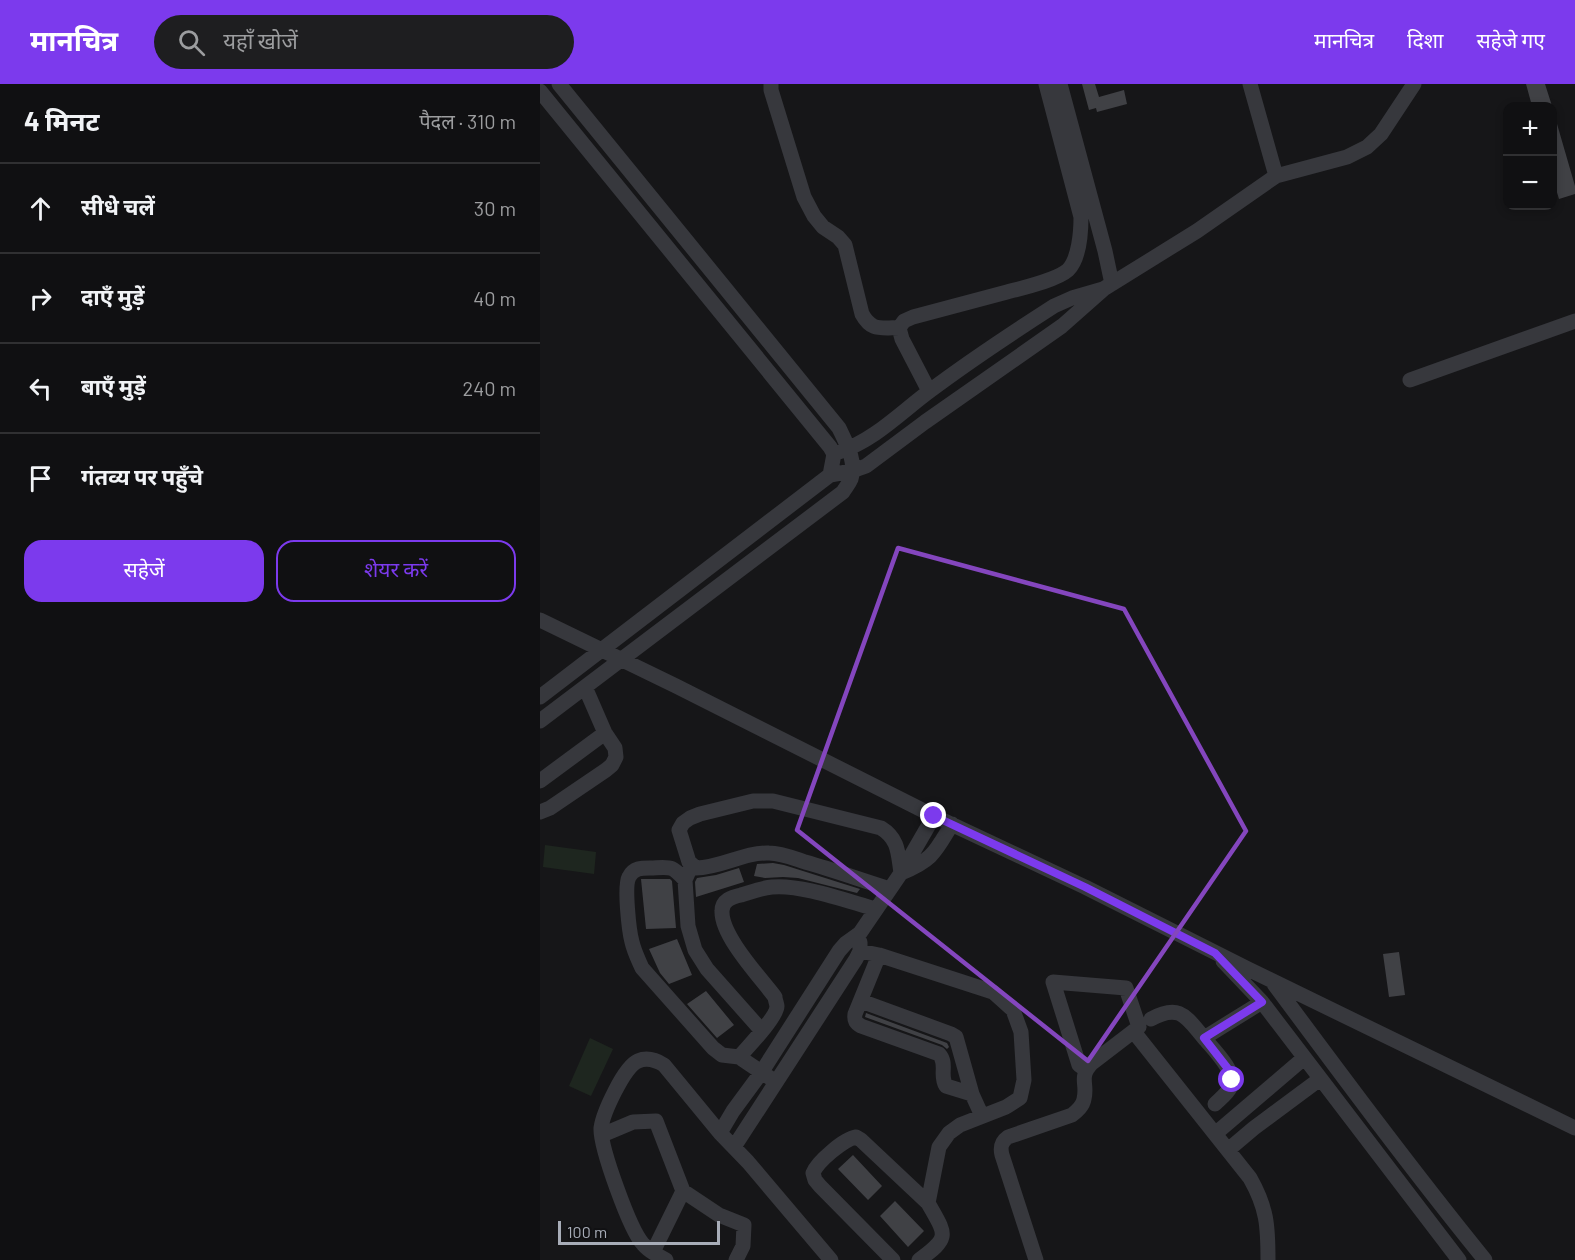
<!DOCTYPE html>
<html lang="hi">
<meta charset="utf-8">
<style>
body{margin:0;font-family:Barlow,"Noto Sans Devanagari",sans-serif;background:#1e1e20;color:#f1f3f6}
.controls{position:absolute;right:18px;top:18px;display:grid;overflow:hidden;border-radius:12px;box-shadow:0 3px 9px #0003}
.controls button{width:54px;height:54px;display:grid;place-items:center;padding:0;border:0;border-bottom:2px solid #303032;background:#101012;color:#f1f3f6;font:30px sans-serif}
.scale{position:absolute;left:18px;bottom:15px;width:162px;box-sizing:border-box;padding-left:6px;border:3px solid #a8adb8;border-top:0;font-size:16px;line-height:21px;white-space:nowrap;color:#a8adb8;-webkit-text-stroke:4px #111113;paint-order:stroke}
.stop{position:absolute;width:18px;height:18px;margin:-14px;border:4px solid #7c3aed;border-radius:50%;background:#fff}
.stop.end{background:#7c3aed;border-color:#fff;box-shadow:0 2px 6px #0008}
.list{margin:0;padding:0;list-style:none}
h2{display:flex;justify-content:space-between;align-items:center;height:78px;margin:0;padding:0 24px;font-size:26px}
h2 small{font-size:20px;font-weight:400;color:#9c9d9f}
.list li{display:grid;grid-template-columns:39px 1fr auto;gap:18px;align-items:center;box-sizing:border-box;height:90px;padding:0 24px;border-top:2px solid #303032}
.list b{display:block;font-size:22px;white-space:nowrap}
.list em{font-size:20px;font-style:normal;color:#9c9d9f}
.actions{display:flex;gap:12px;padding:18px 24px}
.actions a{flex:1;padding:14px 0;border:2px solid #7c3aed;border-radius:18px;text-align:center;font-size:21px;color:#7c3aed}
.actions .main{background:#7c3aed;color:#fff}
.icon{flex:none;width:33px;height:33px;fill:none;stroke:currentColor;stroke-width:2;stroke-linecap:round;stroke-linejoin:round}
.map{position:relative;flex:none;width:1035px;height:1176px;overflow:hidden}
header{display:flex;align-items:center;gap:36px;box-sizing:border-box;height:84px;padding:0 30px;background:#7c3aed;color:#fff}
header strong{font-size:28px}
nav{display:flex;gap:33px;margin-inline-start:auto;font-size:21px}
.search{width:420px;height:54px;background:#1e1e20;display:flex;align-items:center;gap:15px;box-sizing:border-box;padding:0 21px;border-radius:33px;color:#9c9d9f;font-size:22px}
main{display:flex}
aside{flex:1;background:#101012}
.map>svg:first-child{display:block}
.green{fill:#1e261f}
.building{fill:#404145}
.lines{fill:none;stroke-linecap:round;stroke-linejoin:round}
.minor{stroke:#37383d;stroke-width:15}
.route{stroke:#7c3aed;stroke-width:8}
.marked{fill:none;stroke:#8446be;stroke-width:4.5;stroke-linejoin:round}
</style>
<header>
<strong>मानचित्र</strong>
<div class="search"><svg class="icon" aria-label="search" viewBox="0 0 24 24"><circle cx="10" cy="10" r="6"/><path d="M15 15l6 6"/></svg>यहाँ खोजें</div>
<nav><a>मानचित्र</a><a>दिशा</a><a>सहेजे गए</a></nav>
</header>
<main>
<aside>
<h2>4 मिनट<small>पैदल · 310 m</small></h2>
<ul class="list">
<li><svg class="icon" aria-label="ahead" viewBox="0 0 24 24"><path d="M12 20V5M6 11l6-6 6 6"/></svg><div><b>सीधे चलें</b></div><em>30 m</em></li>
<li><svg class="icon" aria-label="right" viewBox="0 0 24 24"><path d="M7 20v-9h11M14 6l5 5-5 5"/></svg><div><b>दाएँ मुड़ें</b></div><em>40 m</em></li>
<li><svg class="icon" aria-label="left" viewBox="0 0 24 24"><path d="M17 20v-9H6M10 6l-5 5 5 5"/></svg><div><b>बाएँ मुड़ें</b></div><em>240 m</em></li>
<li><svg class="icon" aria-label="arrive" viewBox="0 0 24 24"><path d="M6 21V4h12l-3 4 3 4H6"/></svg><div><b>गंतव्य पर पहुँचे</b></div></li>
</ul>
<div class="actions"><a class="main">सहेजें</a><a>शेयर करें</a></div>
</aside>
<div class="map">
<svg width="1035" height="1176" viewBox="0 0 1035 1176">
<rect width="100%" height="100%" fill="#161618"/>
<path class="green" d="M5 761 56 768 54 790 3 783Z
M50 954 73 965 51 1012 29 1002Z"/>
<path class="building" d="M542 0H555L559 13 584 6 587 20 557 28 556 24 549 26Z
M986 0H1005L1012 22H992Z
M1012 33H1015L1035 102V110L1019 115 1012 92Z
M233 779 244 781 320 805 317 809 258 794 243 793 225 794 214 792 217 780Z
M199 784 204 798 156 813 155 798 157 794 176 791Z
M101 795H130L132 797 136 844 106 845Z
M137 855 152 891 129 900 120 889 109 865Z
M859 868 865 911 849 913 843 870Z
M166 907 194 941 177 954 147 920Z
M326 929 407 959 409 963 407 965 402 961 325 933Z
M313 1071 342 1102 328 1116 298 1085Z
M355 1117 384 1147 368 1163 340 1132Z"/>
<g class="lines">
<path class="minor" d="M231 0V6L264 113 274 132 283 143 298 153 305 161 322 230C332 248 341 243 359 244
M520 0 565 167 572 200
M710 0 736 92
M0 7 290 363 294 370 290 391
M359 244 364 237 373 233C404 225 436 216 467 208 482 204 517 196 528 186 539 175 541 148 541 133L506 0
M359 244 362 255 389 307
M870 296 1035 237
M299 368C335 356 361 328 391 306 431 276 472 249 514 222L532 214 563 205
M0 536 136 602 394 732 545 803 708 885 1035 1044
M0 613 290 391 312 387 326 382 385 338 522 242 565 204 657 147 736 92 807 73 827 63 841 50 874 0
M0 637 303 408C305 404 309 400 311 395 317 378 306 359 299 344L19 0
M0 697 65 649
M0 728 10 724 66 686 72 681 76 673 75 664 65 649 45 603
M149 787 145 796 148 842 155 866 167 885 222 947
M361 789C393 776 395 768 412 740
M145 796C132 782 132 783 113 784 103 784 94 783 89 793 84 802 89 847 92 858 94 867 98 875 102 884L173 964 182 971 199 973 236 998
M350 805C321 796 294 786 265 778 253 774 241 769 229 769 204 768 181 784 156 784L149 778 139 746 143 739 150 734 160 730 213 717H233L341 744C359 755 358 770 361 789
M320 867 339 871 453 908 473 926 481 948 484 996 480 1014 466 1023 420 1041 409 1049 399 1063 388 1119C406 1151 411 1153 379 1176
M339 871 315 930C314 937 316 939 321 942L399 970C408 980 399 991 406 1002L432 1010
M683 877 722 918 919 1176
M734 900C803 993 872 1086 945 1176
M321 917 411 950 416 953 432 1010 442 1032
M611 935C640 919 646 933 664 954L722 918
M594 948 710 1094C727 1124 728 1142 728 1176
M664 954C673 965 697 988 691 1002 688 1009 680 1015 675 1020
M199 973C207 964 237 933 237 922 237 921 235 915 235 913 220 893 181 852 182 827 182 816 192 813 201 811 211 808 221 804 232 803 260 800 307 817 336 825
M180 1049 193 1027 221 989 299 867 306 859 320 849 361 789 394 732
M675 1050 764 974
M62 1051 93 1038 116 1037 143 1107 179 1131 204 1141 203 1162 196 1176
M194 1063 316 875 320 867V858
M688 1066 714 1044 780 995
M113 1168 143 1107
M126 1176C118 1172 109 1167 103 1160 90 1146 60 1063 61 1044 63 1029 84 983 98 977 107 973 116 976 124 981L180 1049 208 1078 291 1176
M353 1176 280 1102 275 1096 273 1089C277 1078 304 1055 316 1053L321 1056 388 1119
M496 1176 462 1071C460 1063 461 1058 468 1053L532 1031C537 1027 543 1022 544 1015 548 999 538 994 552 979L599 943 586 904 513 898 539 981 546 986"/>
</g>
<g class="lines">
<path class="route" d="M394 732 545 803 675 869 722 918 664 954 689 986 692 996"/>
</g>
<path class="marked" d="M358 464 584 525 706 747 548 977 257 746Z"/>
</svg>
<div class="controls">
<button>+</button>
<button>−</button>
</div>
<div class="scale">100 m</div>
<div class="stop" style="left:692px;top:996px"></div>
<div class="stop end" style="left:394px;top:732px"></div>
</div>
</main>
